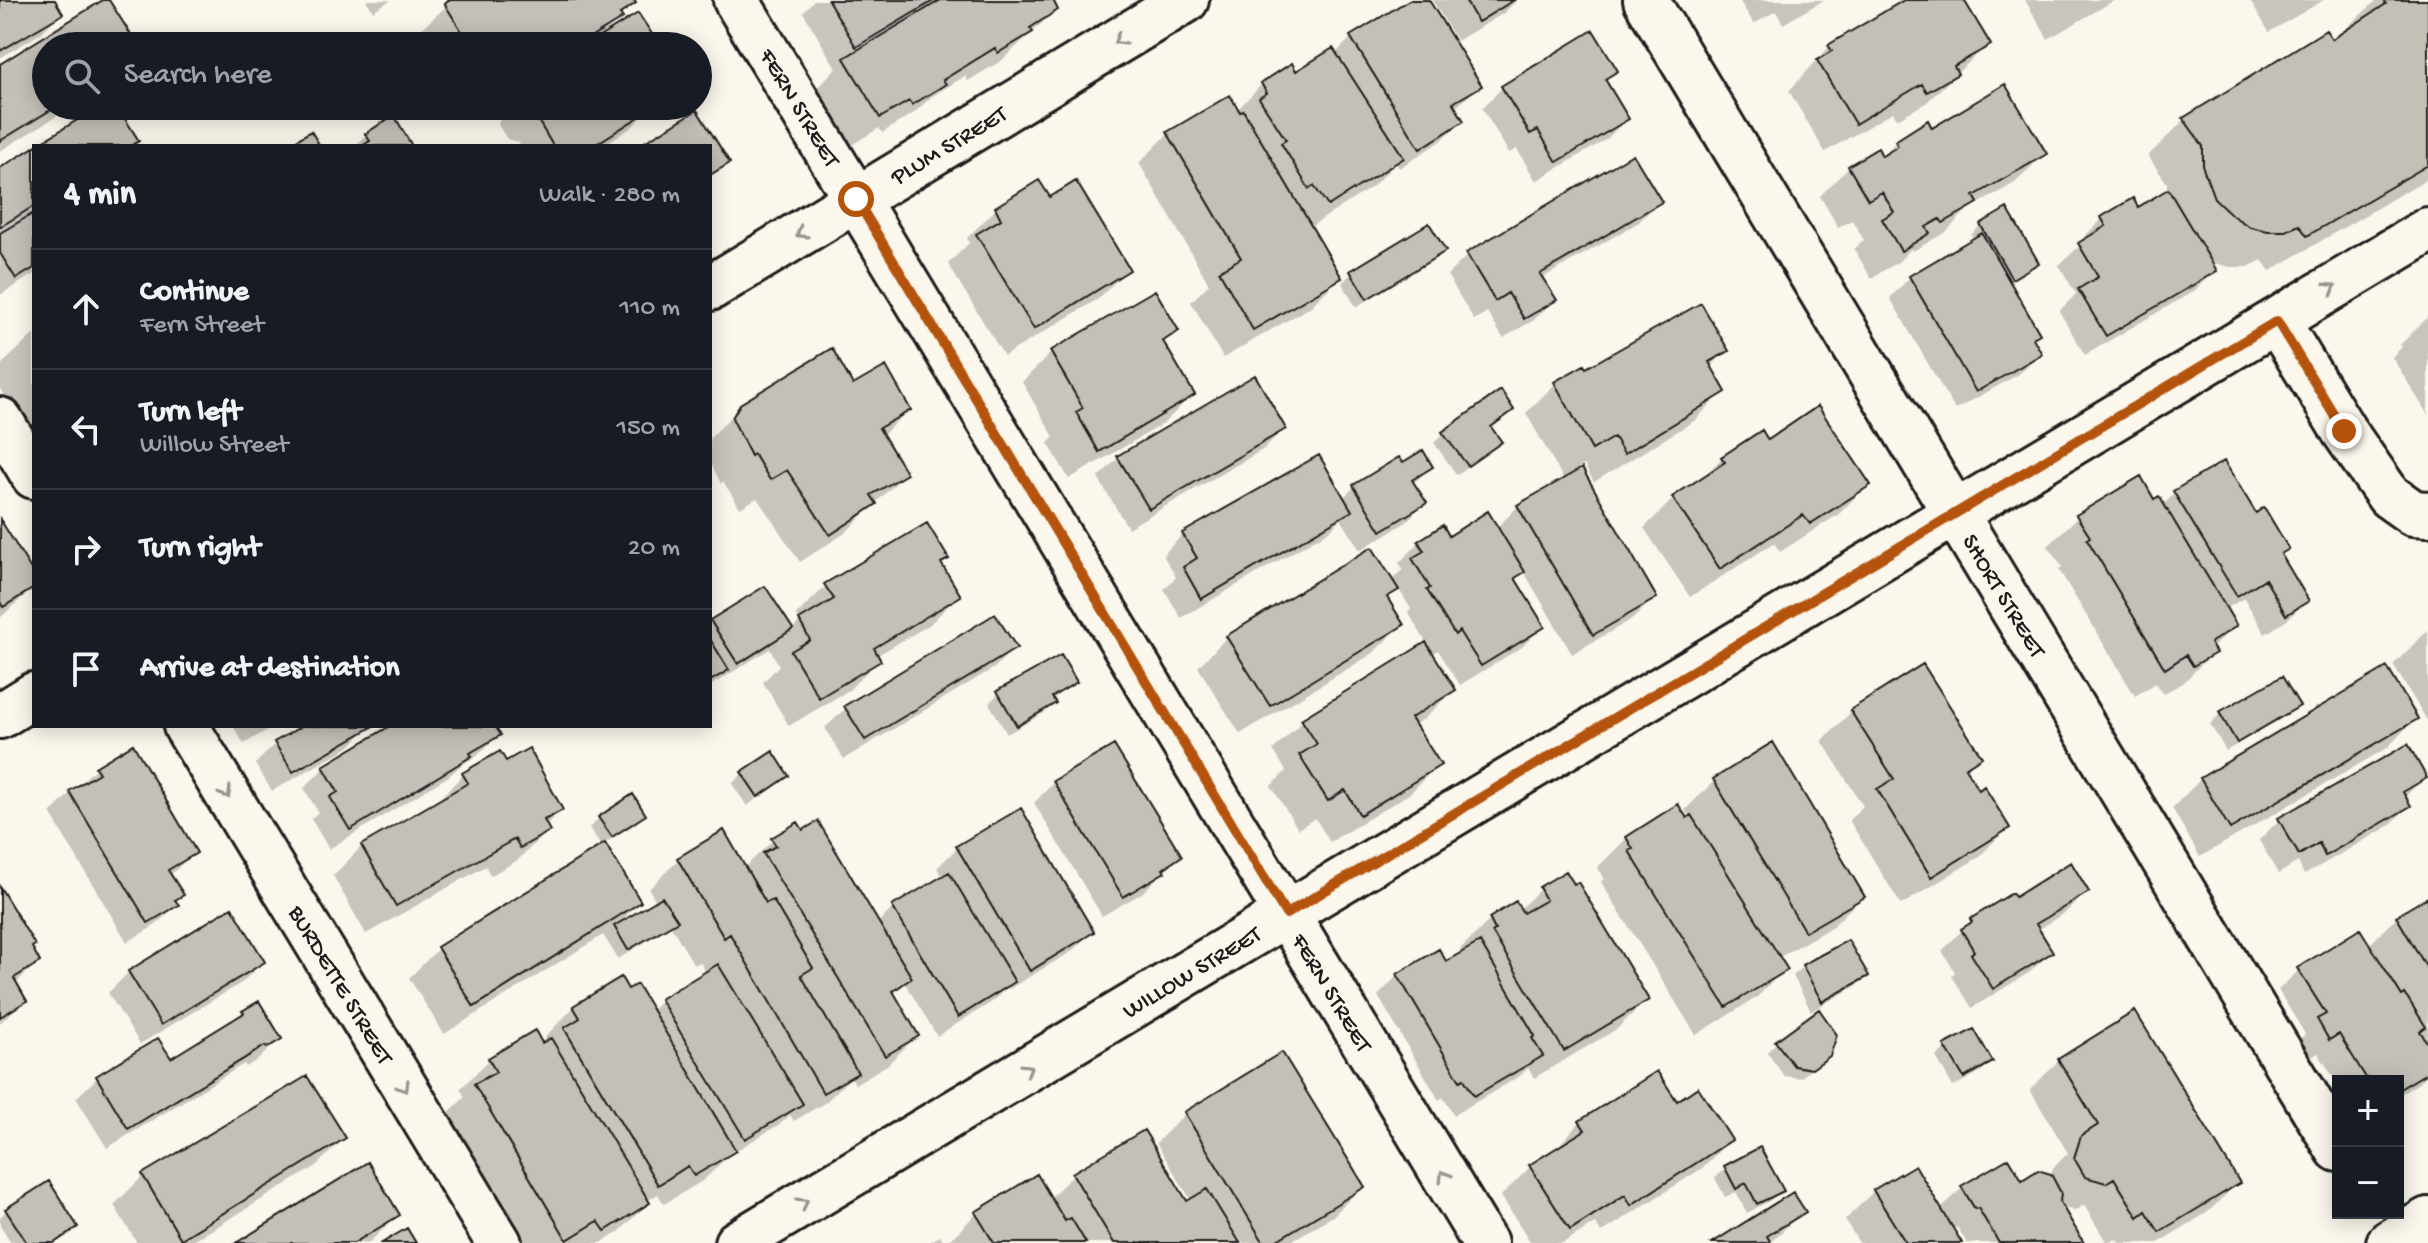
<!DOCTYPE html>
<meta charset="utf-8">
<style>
body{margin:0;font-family:"Gochi Hand",sans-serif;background:#20242c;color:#f1f3f6}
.controls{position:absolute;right:24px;bottom:24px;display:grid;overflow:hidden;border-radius:0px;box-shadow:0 4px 20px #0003}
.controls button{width:72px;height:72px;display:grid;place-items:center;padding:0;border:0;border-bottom:2px solid #363941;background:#171b24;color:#f1f3f6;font:40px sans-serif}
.stop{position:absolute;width:24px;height:24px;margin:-18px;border:6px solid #b45309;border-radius:50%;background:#fff}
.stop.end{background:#b45309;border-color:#fff;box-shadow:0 2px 8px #0008}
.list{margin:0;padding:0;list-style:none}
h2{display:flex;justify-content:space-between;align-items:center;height:104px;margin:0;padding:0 32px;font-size:34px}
h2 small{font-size:26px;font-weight:400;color:#9ea1a6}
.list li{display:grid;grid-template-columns:52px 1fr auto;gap:24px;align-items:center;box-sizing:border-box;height:120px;padding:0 32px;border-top:2px solid #363941}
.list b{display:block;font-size:30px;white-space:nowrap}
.list p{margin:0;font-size:26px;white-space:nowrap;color:#9ea1a6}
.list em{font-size:26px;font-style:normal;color:#9ea1a6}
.icon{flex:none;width:44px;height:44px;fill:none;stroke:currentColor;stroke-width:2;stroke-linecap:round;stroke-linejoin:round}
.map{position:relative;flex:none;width:2428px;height:1243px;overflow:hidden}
.search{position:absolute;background:#171b24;box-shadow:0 4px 20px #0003;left:32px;top:32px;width:680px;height:88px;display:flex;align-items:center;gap:20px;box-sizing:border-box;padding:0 28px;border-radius:44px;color:#9ea1a6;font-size:30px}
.panel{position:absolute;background:#171b24;box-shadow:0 4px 20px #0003;left:32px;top:144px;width:680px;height:584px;border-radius:0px}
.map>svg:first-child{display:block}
.shadow{fill:#0003}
.building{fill:#c3c0b8;stroke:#1c1c1c;stroke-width:2}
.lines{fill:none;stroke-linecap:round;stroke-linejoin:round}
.minor-casing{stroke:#1c1c1c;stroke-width:50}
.minor{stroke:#fbf7ec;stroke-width:44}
.oneway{stroke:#97948e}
.route{stroke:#b45309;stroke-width:10}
.labels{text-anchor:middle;stroke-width:7;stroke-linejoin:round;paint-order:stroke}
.street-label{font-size:24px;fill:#1c1c1c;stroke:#fbf7ec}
</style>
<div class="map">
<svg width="2428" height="1243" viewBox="0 0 2428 1243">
<rect width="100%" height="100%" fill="#fbf7ec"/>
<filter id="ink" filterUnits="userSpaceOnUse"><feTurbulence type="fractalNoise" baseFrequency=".0125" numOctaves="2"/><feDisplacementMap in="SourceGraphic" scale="16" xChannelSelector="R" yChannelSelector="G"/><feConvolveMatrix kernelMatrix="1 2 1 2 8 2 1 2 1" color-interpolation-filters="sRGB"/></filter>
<g filter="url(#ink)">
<path class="shadow" d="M0 0H52L60 14 40 34 0 58Z
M107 0 136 46H46V106H73L0 151V66Z
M366 0H391L373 11Z
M453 0H631L633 3 601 36 658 46H423L416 34Z
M814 0H1050L1056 10 1001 61 968 81 965 76 931 97 914 113 882 133 879 128 850 146 816 89 836 68 803 12Z
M1413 0H1427L1480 86 1454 109 1461 121 1441 141 1399 168 1396 163 1372 187 1310 227 1340 278 1310 307 1223 358 1191 302 1209 284 1139 163 1168 134 1237 110 1262 84 1295 74 1335 54 1351 38Z
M1432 0H1517L1504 13 1457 41Z
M1739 0H1824L1783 24 1776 11 1754 24Z
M1908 0H1962L1988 44 1926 103 1897 119 1893 112 1825 152 1789 91 1830 46Z
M2025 0H2115L2048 39Z
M2250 0H2324L2269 32Z
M2377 0H2428V178L2270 271 2262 260 2248 267H2230L2209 262 2214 271 2194 291 2085 355 2059 311 2076 294 2059 265 2084 242 2082 239 2102 219 2137 210 2167 192V183L2148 156 2184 120 2331 42Z
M1592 33 1615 70 1604 82 1627 118 1607 139 1536 181 1517 149 1509 153 1482 108 1502 88Z
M505 106H650L651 108 631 128 602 146H521L518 142 507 139 498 125Z
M1931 130 2044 154 2015 183 1966 211 1946 232 1913 251 1911 249 1898 262 1871 278 1854 249 1864 240 1852 220 1838 227 1820 196 1849 167 1881 157 1896 142Z
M366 135 410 146H355Z
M34 149V274L0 295V170Z
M1039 183 1049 200 1127 270 1098 299 1004 356 948 264 969 243 967 238 996 209Z
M1659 201 1639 222 1541 279 1554 300 1534 320 1503 338 1487 312 1474 320 1447 275 1468 255Z
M1981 225 2036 262 2026 272 2009 283 2038 333 2031 340 2039 354 2019 374 1955 410 1890 298 1910 277 1974 240 1971 235Z
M1444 250 1434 260 1356 307 1342 283 1352 273Z
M1154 292 1177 331 1163 344 1192 395 1163 424 1069 479 1048 443 1054 437 1022 382 1051 353Z
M2428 317V415L2392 357 2402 347 2400 345Z
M34 334V446L0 389V366Z
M1726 351 1710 367 1723 392 1694 421 1594 482 1584 465 1579 468 1655 597 1634 618 1572 654 1523 570 1514 580 1543 626 1522 647 1460 685 1438 650 1432 655 1453 690 1424 719 1413 725 1438 765 1409 794 1330 842 1315 818 1298 829 1271 786 1286 771 1273 750 1303 721 1427 644 1408 612 1411 609 1398 588 1386 600 1402 625 1372 654 1240 734 1198 667 1227 637 1391 581 1403 569 1399 563 1420 542 1496 529 1518 506 1564 480 1526 413 1555 384 1585 371Z
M853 388 909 409 882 436 905 474 845 533 800 562 757 498 740 508 723 481 721 484 710 461V438L741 406Z
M1512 410 1489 428 1499 442 1457 475 1434 443 1444 433Z
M1284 428 1264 449 1128 528 1098 478 1118 458Z
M1768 442 1868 484 1839 514 1780 552 1774 543 1690 597 1644 528 1674 498 1698 482 1722 458Z
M1403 465 1431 466 1413 484 1425 502 1405 523 1360 550 1341 519 1329 531 1181 618 1164 589 1176 577 1163 555 1183 534 1342 499 1354 487Z
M2175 493 2255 515 2287 549 2280 556 2306 601 2286 621 2265 634 2244 598 2224 610 2234 626 2211 649 2213 652 2184 682 2163 694 2156 683 2135 696 2059 570 2062 567 2048 546 2078 517 2153 502 2162 506Z
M0 522 34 578V587L0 618Z
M946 558 940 565 958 596 929 625 876 656 878 660 849 690 789 726 763 682 779 666 770 649 710 686V623L765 589 791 631 800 621 796 615 826 586Z
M2428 630V722L2393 665Z
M1014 648 994 668 844 759 825 728 846 708Z
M1074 681 1051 699 1054 703 1044 713 1007 734 989 703 999 693Z
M2297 705 2287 715 2226 751 2210 724 2220 714Z
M1851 712 1979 757 1965 772 2008 827 1979 857 1901 905 1849 820 1863 806 1822 741Z
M2416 718 2387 748 2200 857 2172 808 2201 779Z
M233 726H274L244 744Z
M306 726H369L349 747 272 791 255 764 275 744Z
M394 726H493L498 735 478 755 460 766 449 776 329 849 311 819 318 812 304 788 324 768Z
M772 754 787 776 747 806 732 784 742 774Z
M96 768 195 852 169 876 181 895 174 902 176 905 156 925 127 942 50 813Z
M463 775 561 810 545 826 548 830 518 860 490 876 486 866 366 934 333 876 362 846 434 804Z
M2424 777 2404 798 2409 806 2389 826 2304 875 2298 862 2278 874 2259 840 2279 820Z
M1715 780 1863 896 1833 926 1778 958 1785 969 1756 998 1696 1035 1601 882 1604 878 1597 868 1627 838 1690 818 1685 810Z
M1054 782 1179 856 1142 893 1102 916 1034 803Z
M1020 810 1092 931 1071 952 1009 989 1007 987 992 1002 937 1036 905 983 893 995 917 1036 887 1065 855 1084 851 1077 826 1102 794 1121 790 1115 780 1124 729 1155 704 1180 664 1204 658 1194 647 1201 648 1203 619 1232 601 1243H523L446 1115 465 1097 460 1089 490 1059 548 1042 545 1037 574 1007 627 992 651 1011 662 1000 706 973 700 962 694 965 671 926 618 959 603 935 444 1034 409 978 438 949 602 847 589 828 599 818 644 815 634 825 603 844 639 902 615 928 657 903 649 889 678 860 744 868 773 840 877 924 893 908 943 878 937 868 957 848Z
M1540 889 1647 999 1617 1029 1534 1078 1528 1068 1520 1076 1454 1115 1443 1097 1439 1100 1378 996 1398 975 1446 964 1463 954 1460 949 1490 920 1515 904 1519 910Z
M0 891 37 962 15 984 24 1001 0 1023Z
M2087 892 2066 912 2037 930 2051 952 2030 972 1972 1008 1952 976 1955 972 1942 951 1971 921 2012 895 2014 899Z
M2428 899V1073L2417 1084 2398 1096V1081H2338V1085L2318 1053 2308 1059 2298 1041 2305 1034 2278 990 2299 970 2368 946 2397 917Z
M232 910 263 961 243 982 140 1044 108 993 129 972Z
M1848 943 1866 976 1856 986 1811 1011 1793 976 1803 966Z
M244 1012 280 1038 259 1059 246 1067 244 1064 107 1148 76 1098 97 1078 157 1040 170 1061 235 1021Z
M1777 1042 1829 1055 1800 1078 1784 1076 1767 1052Z
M1946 1047 1990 1062 1980 1072 1953 1087 1936 1057Z
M2059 1060 2238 1183 2208 1212 2158 1243H2119L2117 1239 2107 1243 2084 1205 2075 1211 2061 1207 2082 1243H1967L1957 1227 1951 1230 1959 1243H1859L1845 1220 1874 1191 1940 1210 1962 1188 2009 1161 2021 1182 2050 1176 2053 1168 2068 1153 2030 1090Z
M1676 1104 1730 1140 1701 1169 1601 1233 1595 1223 1563 1243H1531L1501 1196 1530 1167 1552 1153 1580 1122Z
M1185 1114 1362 1186 1333 1216 1288 1243H947L976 1214 1050 1198 1073 1175 1186 1203 1191 1200 1156 1143Z
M344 1138 315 1167 190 1243H137L114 1205 143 1176Z
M1725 1168 1781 1190 1771 1200 1747 1213 1736 1192 1725 1197 1715 1178Z
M6 1211 76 1227 56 1243H11L0 1226V1217Z
M1803 1211 1770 1243H1716Z
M398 1214 369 1243H240Z
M940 1236 944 1243H928Z"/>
<path class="building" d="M0 0H55L63 14 0 51Z
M103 0H109L138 46H46V106H57L0 141V64Z
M449 0H634L636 3 620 14 623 18 577 46H518L512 36 496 46H471L444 3Z
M828 0H935L856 47Z
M941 0H1053L1058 10 1030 28 1033 32 998 53 995 48 943 80 946 84 912 105 909 101 880 118 844 58Z
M1409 0H1429L1482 86 1453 103 1464 121 1420 149 1350 36Z
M1465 0H1514L1478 22Z
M1904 0H1964L1991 45 1954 66 1958 74 1927 92 1922 84 1855 124 1817 60 1832 51 1828 45Z
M2384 0H2428V165L2307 236 2299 225 2286 231H2268L2250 227 2233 216 2214 198 2203 168V146L2183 118 2326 30 2332 39 2386 4Z
M638 13 660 46H585Z
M1593 30 1618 71 1605 79 1629 119 1557 162 1538 130 1530 134 1501 86Z
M1333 48 1404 158 1328 206 1314 186 1309 189 1281 143 1286 140 1259 98 1267 93 1261 83 1292 63 1296 71Z
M2005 84 2047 154 1974 196 1978 203 1943 223 1940 219 1926 227 1930 233 1901 251 1882 219 1894 212 1882 192 1868 200 1848 166 1878 148 1882 156 1898 146 1895 141 1928 120 1932 128Z
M1230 95 1240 112 1243 110 1342 278 1253 330 1219 271 1241 258 1167 132Z
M100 106H117L139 141 131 146H35Z
M519 106H652L653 108 593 146H553L539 122 528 119Z
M697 110 730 163 710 175V146H638Z
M394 115 412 146H362L370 141 365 134Z
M311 131 320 146H287Z
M34 147V206L0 227V168Z
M1633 154 1662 202 1540 274 1557 300 1524 319 1508 293 1495 301 1466 253Z
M1039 180 1050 197 1076 181 1130 270 1034 329 976 234 1001 219 995 207Z
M2168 189 2217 271 2106 336 2078 289 2098 277 2078 243 2106 226 2101 217 2133 198 2138 207Z
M2007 208 2039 263 2012 279 1980 224Z
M34 213V268L16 279 0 253V233Z
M1429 223 1446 251 1367 299 1350 271Z
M1982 233 2040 334 2033 338 2042 354 1976 392 1909 276Z
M1155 290 1179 331 1163 341 1195 395 1099 452 1076 412 1083 408 1050 351Z
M1701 303 1729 351 1709 362 1726 392 1624 454 1614 437 1592 450 1554 382 1584 365 1586 368Z
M832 348 853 385 886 366 911 410 879 428 907 474 871 495 877 504 830 535 787 470 770 480 754 454 751 456 732 418 740 404Z
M1255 375 1286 429 1149 509 1117 456Z
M1501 390 1514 410 1491 427 1502 442 1468 466 1442 432Z
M1818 406 1871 485 1810 524 1803 515 1720 569 1672 497 1725 462 1721 457 1762 430 1768 440Z
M1423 450 1433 467 1412 480 1427 503 1381 531 1353 485 1399 457 1403 462Z
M1319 455 1352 511 1201 599 1183 567 1197 558 1182 533Z
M2224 461 2256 513 2264 507 2289 549 2281 554 2309 601 2286 615 2265 579 2237 596 2173 491Z
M1582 468 1657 598 1593 635 1517 505Z
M2141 476 2154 499 2159 496 2237 626 2210 643 2216 653 2193 666 2186 655 2165 669 2087 539 2090 537 2076 515Z
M1488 511 1525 572 1515 578 1545 627 1481 666 1459 631 1455 635 1427 590 1430 588 1412 558 1424 551 1418 541 1443 525 1449 536Z
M0 519 34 574V588L3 607 0 602Z
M927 523 949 559 941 563 961 596 874 648 881 661 819 698 791 651 810 640 799 620 834 599 824 584Z
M1372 547 1399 590 1387 597 1404 625 1270 706 1226 636Z
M765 586 793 629 738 664 710 620Z
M995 614 1017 648 865 740 844 706Z
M710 639 729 670 710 681Z
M1426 642 1456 690 1411 718 1441 765 1360 815 1345 790 1328 801 1299 755 1317 744 1301 719Z
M1061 655 1077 682 1052 697 1056 703 1017 726 997 691Z
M1923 664 1982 757 1965 768 1979 790 1984 786 2010 828 1931 877 1877 789 1894 779 1850 710Z
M2387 667 2418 719 2230 829 2200 778Z
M2282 676 2300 706 2237 743 2219 712Z
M302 726H371L372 727 293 772 274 742Z
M390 726H495L501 735 470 753 472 756 350 830 330 797 338 792 323 766Z
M1773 742 1865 897 1805 932 1713 779Z
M133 744 197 853 168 870 184 895 175 900 179 905 148 923 69 791 99 773 95 767Z
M2408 744 2427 778 2403 792 2411 806 2325 856 2319 843 2299 855 2278 818Z
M1114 745 1182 856 1163 869 1165 872 1123 897 1053 781Z
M529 748 563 810 544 820 550 831 520 848 515 839 396 906 361 845 468 783 462 773 500 751 506 761Z
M773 751 789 776 758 797 741 772Z
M633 794 646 815 612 837 598 817Z
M1678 804 1687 818 1691 815 1788 970 1726 1007 1629 851 1633 849 1626 837Z
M1021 808 1094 932 1030 971 956 846Z
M818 821 912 978 893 991 919 1036 885 1056 763 853 776 846 771 838 798 822 803 830Z
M724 830 766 903 773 900 813 968 801 975 858 1073 823 1093 730 934 724 938 677 858Z
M605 843 641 902 474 1007 437 947Z
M2071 862 2089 892 2036 924 2053 952 1993 989 1971 954 1974 951 1961 929 1972 922 1970 919 2012 893 2015 897Z
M1566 871 1574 884 1578 882 1649 1000 1564 1051 1492 932 1495 930 1489 918 1516 901 1523 913 1546 900 1539 887Z
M949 872 1015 982 958 1017 892 906Z
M0 887 35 945 32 947 40 962 14 978 27 1001 0 1017Z
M662 897 678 921 628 950 614 926Z
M2428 897V970L2396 916Z
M232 907 265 962 161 1025 128 971Z
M2360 929 2402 996 2405 994 2426 1027 2420 1031 2428 1044V1072L2398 1090V1081H2368L2339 1034 2329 1040 2317 1019 2326 1014 2297 968Z
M1848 940 1869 976 1822 1002 1802 965Z
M1480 942 1535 1036 1532 1038 1543 1056 1474 1096 1464 1079 1460 1081 1397 974 1439 949 1446 961Z
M718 964 803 1104 745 1139 660 999Z
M621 977 628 989 637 984 736 1151 694 1176 688 1166 658 1185 564 1028 580 1018 573 1006Z
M259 1001 282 1039 267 1048 265 1046 128 1129 96 1076 158 1038 171 1058 244 1013 242 1011Z
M1819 1009 1837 1035 1830 1056 1812 1069 1794 1066 1775 1041Z
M2135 1011 2240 1183 2159 1232 2146 1211 2138 1217 2114 1178 2106 1183 2085 1177 2074 1158 2081 1136 2098 1125 2058 1059Z
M1974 1029 1993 1062 1964 1078 1944 1045Z
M535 1030 542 1043 551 1038 650 1203 605 1231 598 1221 567 1240 474 1084 496 1072 488 1058Z
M1282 1052 1365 1187 1272 1243H1264L1184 1112Z
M1657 1071 1677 1101 1698 1087 1732 1140 1631 1205 1625 1195 1570 1230 1529 1165 1585 1130 1579 1121Z
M307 1076 346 1138 181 1239 142 1174Z
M1144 1130 1187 1201 1207 1189 1240 1243H1114L1072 1173Z
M1760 1147 1784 1191 1757 1204 1746 1183 1736 1189 1724 1166Z
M2009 1158 2022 1180 2038 1170 2051 1174 2061 1193 2060 1202 2084 1243H1999L1978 1208 1975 1209 1961 1186Z
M368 1162 400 1215 354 1243H236Z
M1915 1165 1962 1243H1906L1873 1190Z
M1037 1174 1065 1221 1071 1218 1086 1243H994L975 1212Z
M49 1181 78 1227 54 1243H27L5 1209Z
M1793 1192 1806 1212 1767 1236 1771 1243H1712Z
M407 1228 416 1243H382Z"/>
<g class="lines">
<g class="minor-casing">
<path id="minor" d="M736 0 1485 1243
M1646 0 2338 1149
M710 288 1186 0
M2277 321 2344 431 2389 496 2413 513 2428 514
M0 420 34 476
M0 716 34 695
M186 726 499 1243
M737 1243 2428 230
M2389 1243 2428 1220"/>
</g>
<use href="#minor" class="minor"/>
</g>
<defs><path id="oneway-chevron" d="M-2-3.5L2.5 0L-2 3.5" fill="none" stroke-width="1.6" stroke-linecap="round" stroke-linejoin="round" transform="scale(2)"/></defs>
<g class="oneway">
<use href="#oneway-chevron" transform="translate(1119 40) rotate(149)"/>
<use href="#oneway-chevron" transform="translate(801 233) rotate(149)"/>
<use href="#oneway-chevron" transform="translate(2331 288) rotate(-31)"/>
<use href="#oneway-chevron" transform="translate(226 793) rotate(59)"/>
<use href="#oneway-chevron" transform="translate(1027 1069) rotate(-31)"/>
<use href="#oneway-chevron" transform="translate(404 1087) rotate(59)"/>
<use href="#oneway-chevron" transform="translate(1444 1176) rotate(-121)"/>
<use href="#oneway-chevron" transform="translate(803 1203) rotate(-31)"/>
</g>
</g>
<g class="lines" filter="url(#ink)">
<path class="route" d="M856 199 1286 914 2277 321 2344 431"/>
</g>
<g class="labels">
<g class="street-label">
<text transform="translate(801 107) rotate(59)" y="8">FERN STREET</text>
<text transform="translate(948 144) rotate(-31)" y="8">PLUM STREET</text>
<text transform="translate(2005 595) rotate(59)" y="8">SHORT STREET</text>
<text transform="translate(1191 971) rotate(-31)" y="8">WILLOW STREET</text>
<text transform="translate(342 984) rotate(59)" y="8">BURDETTE STREET</text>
<text transform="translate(1333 992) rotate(59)" y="8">FERN STREET</text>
</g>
</g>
</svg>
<div class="controls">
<button>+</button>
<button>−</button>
</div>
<div class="stop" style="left:856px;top:199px"></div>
<div class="stop end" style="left:2344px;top:431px"></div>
<div class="search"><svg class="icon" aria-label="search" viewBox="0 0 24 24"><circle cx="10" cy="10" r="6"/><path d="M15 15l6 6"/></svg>Search here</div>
<section class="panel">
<h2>4 min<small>Walk · 280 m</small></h2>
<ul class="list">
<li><svg class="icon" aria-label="ahead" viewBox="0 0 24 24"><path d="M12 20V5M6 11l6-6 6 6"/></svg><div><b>Continue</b><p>Fern Street</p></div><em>110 m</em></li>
<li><svg class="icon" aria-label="left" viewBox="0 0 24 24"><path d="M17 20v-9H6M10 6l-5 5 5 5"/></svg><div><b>Turn left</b><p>Willow Street</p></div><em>150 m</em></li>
<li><svg class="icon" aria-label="right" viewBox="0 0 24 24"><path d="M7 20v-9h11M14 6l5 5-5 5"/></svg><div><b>Turn right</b></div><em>20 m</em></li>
<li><svg class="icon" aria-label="arrive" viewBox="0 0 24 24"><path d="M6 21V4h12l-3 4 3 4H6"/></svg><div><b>Arrive at destination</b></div></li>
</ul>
</section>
</div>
